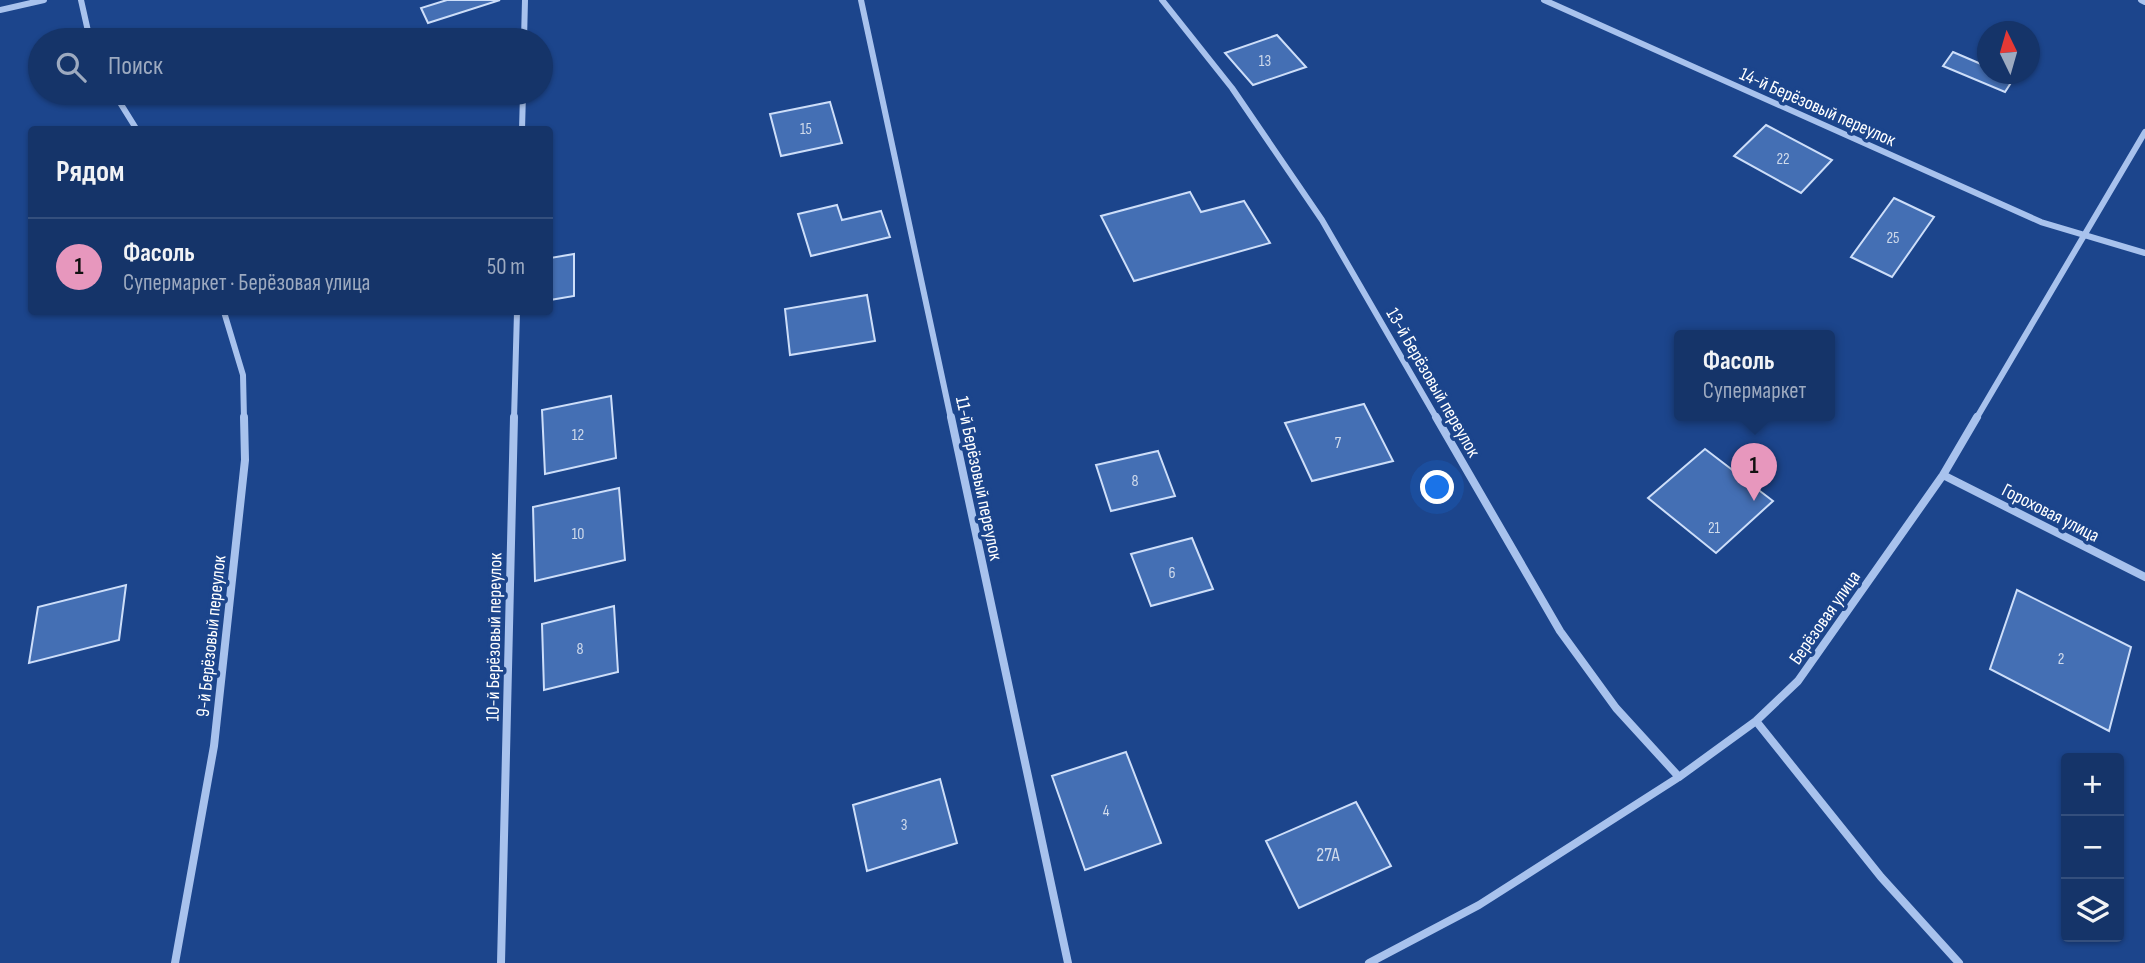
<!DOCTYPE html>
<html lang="ru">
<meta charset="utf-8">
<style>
body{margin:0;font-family:"Sofia Sans Condensed",sans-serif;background:#1e3c6f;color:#f1f3f6}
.controls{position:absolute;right:21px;bottom:21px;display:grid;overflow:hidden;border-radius:7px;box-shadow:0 2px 5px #0004}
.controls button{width:63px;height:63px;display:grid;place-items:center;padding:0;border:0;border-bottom:2px solid #344f7d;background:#153469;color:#f1f3f6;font:35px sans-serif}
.compass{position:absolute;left:1977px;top:21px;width:63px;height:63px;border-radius:50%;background:#153469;box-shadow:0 2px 5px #0004;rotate:355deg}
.you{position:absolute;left:1438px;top:488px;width:24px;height:24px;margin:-18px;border:5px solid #fff;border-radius:50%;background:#1a73e8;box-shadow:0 0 0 10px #1a73e833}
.badge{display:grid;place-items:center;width:46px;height:46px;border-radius:50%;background:#e797bd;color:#111;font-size:23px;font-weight:700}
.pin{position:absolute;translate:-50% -58px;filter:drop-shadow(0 2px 4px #0008)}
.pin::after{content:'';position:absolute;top:37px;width:24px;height:21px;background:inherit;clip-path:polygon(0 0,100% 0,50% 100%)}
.popup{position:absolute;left:1674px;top:330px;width:161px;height:91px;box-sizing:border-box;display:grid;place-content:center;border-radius:7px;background:#153469;filter:drop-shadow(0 2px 5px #0005);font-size:23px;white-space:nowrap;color:#9daac0}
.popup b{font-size:26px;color:#f1f3f6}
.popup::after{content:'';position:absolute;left:50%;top:100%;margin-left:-14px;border:14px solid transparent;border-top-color:#153469}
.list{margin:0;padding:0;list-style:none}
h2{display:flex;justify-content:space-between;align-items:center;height:91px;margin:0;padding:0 28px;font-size:30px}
h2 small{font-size:23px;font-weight:400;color:#9daac0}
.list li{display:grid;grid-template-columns:46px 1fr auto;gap:21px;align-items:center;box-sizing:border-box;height:98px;padding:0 28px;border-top:2px solid #344f7d}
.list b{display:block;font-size:26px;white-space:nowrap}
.list p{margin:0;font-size:23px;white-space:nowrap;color:#9daac0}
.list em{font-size:23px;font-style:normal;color:#9daac0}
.icon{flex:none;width:38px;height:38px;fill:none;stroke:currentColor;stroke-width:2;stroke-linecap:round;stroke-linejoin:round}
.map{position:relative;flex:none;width:2145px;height:963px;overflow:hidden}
.search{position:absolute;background:#153469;box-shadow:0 2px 5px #0004;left:28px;top:28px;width:525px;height:77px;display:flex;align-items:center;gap:18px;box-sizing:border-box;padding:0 24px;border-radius:38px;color:#9daac0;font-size:26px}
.panel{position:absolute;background:#153469;box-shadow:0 2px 5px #0004;left:28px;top:126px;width:525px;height:189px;border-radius:7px}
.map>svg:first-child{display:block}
.building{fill:#446fb4;stroke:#cddef9;stroke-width:2}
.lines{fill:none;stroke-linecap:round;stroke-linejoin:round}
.minor-far1{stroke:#a8c2ed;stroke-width:6}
.minor{stroke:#a8c2ed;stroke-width:8}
.labels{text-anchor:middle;stroke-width:7;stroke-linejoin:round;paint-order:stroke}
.number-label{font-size:16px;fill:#d0dbec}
.street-label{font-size:19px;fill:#fff;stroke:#1c458c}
.near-number-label{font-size:19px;fill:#d0dbec}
</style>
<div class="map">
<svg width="2145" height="963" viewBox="0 0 2145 963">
<rect width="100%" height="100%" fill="#1c458c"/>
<path class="building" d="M447 0H500L428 23 421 8Z
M1277 35 1306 67 1253 85 1225 53Z
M1953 52 1988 67V74H2004L2014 78 2005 92 1943 66Z
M830 102 842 143 781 156 770 114Z
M1766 125 1832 160 1801 193 1734 156Z
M1190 192 1201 212 1244 201 1270 243 1134 281 1101 216Z
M1894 198 1934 217 1892 277 1851 257Z
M837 205 842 220 881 211 890 237 811 256 798 214Z
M574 254V296L550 300V258Z
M867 295 875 341 790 355 785 309Z
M611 396 616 458 545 474 542 410Z
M1364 404 1393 461 1312 481 1285 423Z
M1705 449 1773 501 1716 553 1648 498Z
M1158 451 1175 496 1111 511 1096 465Z
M619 488 625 560 535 581 533 507Z
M1192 538 1213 589 1151 606 1131 554Z
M126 585 119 640 29 663 38 607Z
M2017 590 2131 647 2109 731 1990 669Z
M614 606 618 672 544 690 542 624Z
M1126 752 1161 843 1085 870 1052 776Z
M940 779 957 843 867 871 853 805Z
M1356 802 1391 866 1299 908 1266 841Z"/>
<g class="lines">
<path class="minor-far1" d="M81 0 90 40
M861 0 951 419
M1162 0 1232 88 1322 220 1437 419
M1544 0 2041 222 2145 253
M2141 0 2145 2
M0 10 44 0
M524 40 525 0
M114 93 137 130
M522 130 523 93
M224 312 243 375 244 419
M514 419 517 312
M1976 419 2145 132"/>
<path class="minor" d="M951 417 1068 963
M1436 417 1560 631 1616 708 1679 777
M1943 475 2145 577
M1756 721 1881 877 1959 963
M175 963 214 746 245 460 244 417
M501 963 514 417
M1369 963 1479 905 1679 777 1756 721 1798 681 1943 475 1977 417"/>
</g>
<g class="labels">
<g class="number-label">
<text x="1265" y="66">13</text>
<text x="806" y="134">15</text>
<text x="1783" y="164">22</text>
<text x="1893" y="243">25</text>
<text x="578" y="440">12</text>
<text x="1338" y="448">7</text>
<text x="1135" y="486">8</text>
<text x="1714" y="533">21</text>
<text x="578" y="539">10</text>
<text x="1172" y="578">6</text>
<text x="580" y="654">8</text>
<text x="2061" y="664">2</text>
<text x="1106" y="816">4</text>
<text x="904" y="830">3</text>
</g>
<g class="street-label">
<text transform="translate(1818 106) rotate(24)" y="7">14-й Берёзовый переулок</text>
<text transform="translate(1434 382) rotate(60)" y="7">13-й Берёзовый переулок</text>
<text transform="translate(980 478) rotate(78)" y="7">11-й Берёзовый переулок</text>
<text transform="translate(2051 512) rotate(27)" y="7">Гороховая улица</text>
<text transform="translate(1824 617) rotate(-55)" y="7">Берёзовая улица</text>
<text transform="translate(210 636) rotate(-84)" y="7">9-й Берёзовый переулок</text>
<text transform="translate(493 637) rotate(-89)" y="7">10-й Берёзовый переулок</text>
</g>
<g class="near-number-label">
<text x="1328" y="861">27А</text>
</g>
</g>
</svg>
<div class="controls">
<button>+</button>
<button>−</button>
<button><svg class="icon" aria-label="layers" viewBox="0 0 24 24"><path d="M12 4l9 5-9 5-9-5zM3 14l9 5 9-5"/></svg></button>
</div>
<svg class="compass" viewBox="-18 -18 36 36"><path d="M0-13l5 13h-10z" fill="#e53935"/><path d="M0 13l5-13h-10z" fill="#9daac0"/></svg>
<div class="you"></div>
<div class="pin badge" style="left:1754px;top:501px">1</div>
<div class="popup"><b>Фасоль</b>Супермаркет</div>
<div class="search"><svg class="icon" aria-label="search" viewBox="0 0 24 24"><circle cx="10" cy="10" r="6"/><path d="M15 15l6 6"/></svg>Поиск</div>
<section class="panel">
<h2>Рядом<small></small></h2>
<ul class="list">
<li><span class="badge">1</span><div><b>Фасоль</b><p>Супермаркет · Берёзовая улица</p></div><em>50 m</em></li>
</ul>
</section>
</div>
